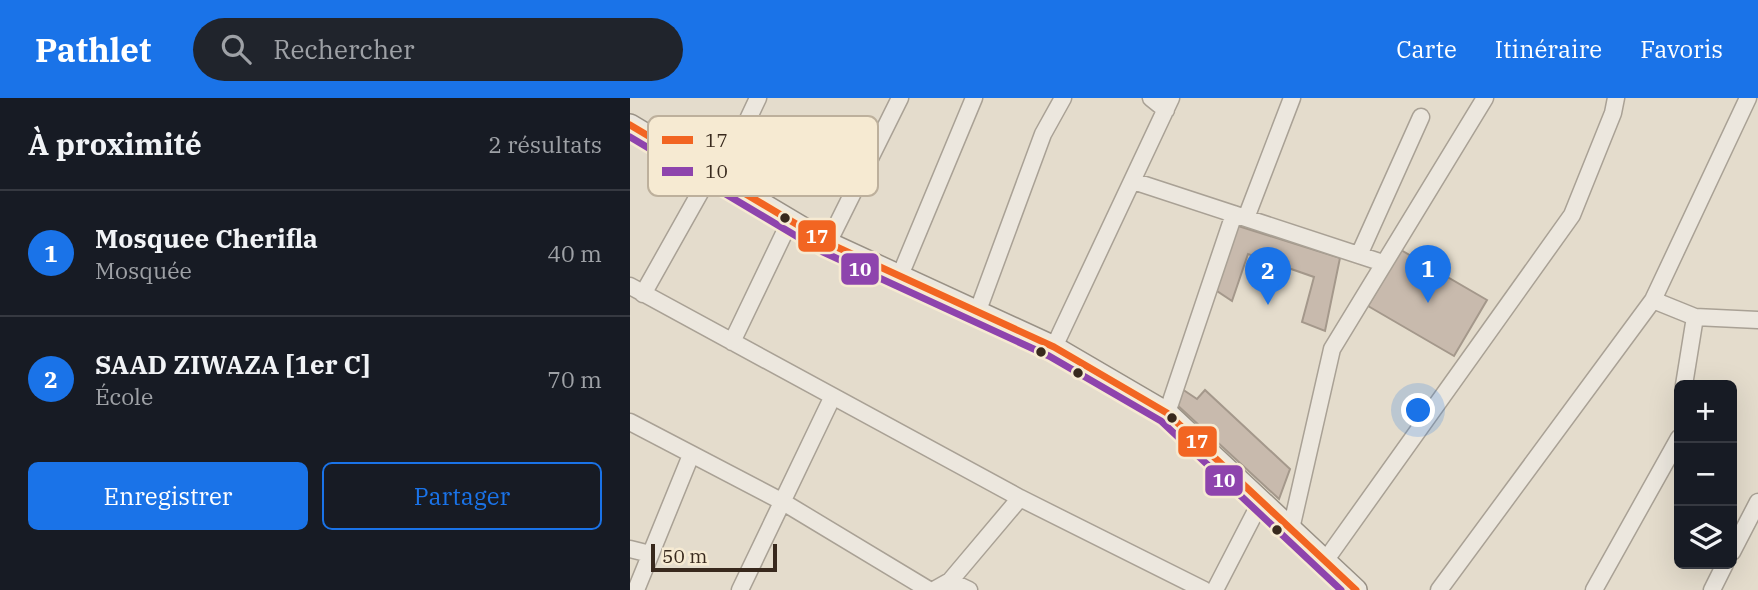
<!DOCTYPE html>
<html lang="fr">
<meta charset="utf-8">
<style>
body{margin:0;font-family:"IBM Plex Serif",serif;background:#20242c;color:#f1f3f6}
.controls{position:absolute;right:21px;bottom:21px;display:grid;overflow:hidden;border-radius:10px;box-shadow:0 7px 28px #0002}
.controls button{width:63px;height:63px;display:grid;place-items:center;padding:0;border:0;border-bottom:2px solid #363941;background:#171b24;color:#f1f3f6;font:35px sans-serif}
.scale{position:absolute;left:21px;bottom:18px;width:126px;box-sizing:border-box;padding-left:7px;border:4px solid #38291d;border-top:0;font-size:19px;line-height:24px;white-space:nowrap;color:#38291d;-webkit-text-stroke:5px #f6ead2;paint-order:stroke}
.you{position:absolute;left:789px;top:313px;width:24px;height:24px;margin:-18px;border:5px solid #fff;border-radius:50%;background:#1a73e8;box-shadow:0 0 0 10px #1a73e833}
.badge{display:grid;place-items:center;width:46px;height:46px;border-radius:50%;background:#1a73e8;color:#fff;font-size:23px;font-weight:700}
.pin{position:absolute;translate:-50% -58px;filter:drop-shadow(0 2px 4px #0008)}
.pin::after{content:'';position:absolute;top:37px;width:24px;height:21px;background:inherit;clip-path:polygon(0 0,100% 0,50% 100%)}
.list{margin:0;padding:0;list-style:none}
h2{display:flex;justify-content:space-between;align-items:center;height:91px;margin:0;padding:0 28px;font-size:30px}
h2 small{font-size:23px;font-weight:400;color:#9ea1a6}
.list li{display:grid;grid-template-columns:46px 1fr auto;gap:21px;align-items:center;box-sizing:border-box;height:126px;padding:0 28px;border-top:2px solid #363941}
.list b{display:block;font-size:26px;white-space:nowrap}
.list p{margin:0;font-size:23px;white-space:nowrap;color:#9ea1a6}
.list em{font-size:23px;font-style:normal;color:#9ea1a6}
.actions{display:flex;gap:14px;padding:21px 28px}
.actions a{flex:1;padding:16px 0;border:2px solid #1a73e8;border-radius:10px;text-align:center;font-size:24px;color:#1a73e8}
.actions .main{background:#1a73e8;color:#fff}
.icon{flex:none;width:38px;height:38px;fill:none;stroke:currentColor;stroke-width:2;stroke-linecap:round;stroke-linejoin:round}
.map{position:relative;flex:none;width:1128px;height:492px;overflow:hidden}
header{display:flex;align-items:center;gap:42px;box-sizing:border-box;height:98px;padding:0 35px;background:#1a73e8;color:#fff}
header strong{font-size:33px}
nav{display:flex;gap:38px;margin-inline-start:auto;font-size:24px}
.search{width:490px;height:63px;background:#20242c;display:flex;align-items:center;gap:18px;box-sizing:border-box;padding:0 24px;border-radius:38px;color:#9ea1a6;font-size:26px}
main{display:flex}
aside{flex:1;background:#171b24}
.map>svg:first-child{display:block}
.building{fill:#c8baad;stroke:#a4988b;stroke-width:2}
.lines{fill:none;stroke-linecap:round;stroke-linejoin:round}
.street-casing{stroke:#a9a195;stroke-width:19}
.secondary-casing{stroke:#999185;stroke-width:24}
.street{stroke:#ece7de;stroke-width:16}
.secondary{stroke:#ece7de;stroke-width:21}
.bus-1-casing{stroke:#f6ead2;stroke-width:12}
.bus-2-casing{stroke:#f6ead2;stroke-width:12}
.bus-1{stroke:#f26522;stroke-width:7}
.bus-2{stroke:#8e44ad;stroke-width:7}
.bus-dot{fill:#38291d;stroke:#f6ead2;stroke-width:2.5}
.key{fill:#f6ead2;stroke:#bdb09c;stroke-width:2}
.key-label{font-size:19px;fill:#38291d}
.line-badge{stroke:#f6ead2;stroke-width:2.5}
.badge-label{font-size:19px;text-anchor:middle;font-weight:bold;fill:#fff}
</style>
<header>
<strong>Pathlet</strong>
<div class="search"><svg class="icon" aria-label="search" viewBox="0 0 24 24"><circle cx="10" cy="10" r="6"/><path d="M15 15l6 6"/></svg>Rechercher</div>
<nav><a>Carte</a><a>Itinéraire</a><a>Favoris</a></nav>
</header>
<main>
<aside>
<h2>À proximité<small>2 résultats</small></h2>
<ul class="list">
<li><span class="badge">1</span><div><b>Mosquee Cherifla</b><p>Mosquée</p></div><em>40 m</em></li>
<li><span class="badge">2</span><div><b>SAAD ZIWAZA [1er C]</b><p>École</p></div><em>70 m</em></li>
</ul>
<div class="actions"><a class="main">Enregistrer</a><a>Partager</a></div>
</aside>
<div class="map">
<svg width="1128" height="492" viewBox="0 0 1128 492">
<rect width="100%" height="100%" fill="#e4dccc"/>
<path class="building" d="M605 127 710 160 695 233 672 224 684 179 618 156 602 203 584 191Z
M771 152 857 202 824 258 738 208Z
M552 291 567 301 575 292 660 371 649 401 545 305Z"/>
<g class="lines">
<g class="street-casing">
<path id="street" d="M521 0 536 12
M90 81 128 0
M503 83 753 165
M616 120 662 0
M198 145 270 0
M729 157 791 19
M269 180 344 0
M0 188 390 400 574 492
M13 196 81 75
M1023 202 1065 219 1054 287
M347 215 413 36 433 0
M1065 219 1128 222
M102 244 160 123
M424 249 541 0
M537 315 604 116
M0 324 153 404 299 492
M661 431 702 251 855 0
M0 451 20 456
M1102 454 1128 404
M695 463 942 117 983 15 986 0
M320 483 339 492
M6 492 61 357
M110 492 202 300
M304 492 320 483 390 400
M585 492 631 403
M809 492 1023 202 1118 0
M964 492 1049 340
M1082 492 1095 466"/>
</g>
<g class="secondary-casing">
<path id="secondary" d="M0 27 198 145 424 249 537 315 726 492"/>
</g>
<use href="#street" class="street"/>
<use href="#secondary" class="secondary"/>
<g class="bus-1-casing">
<path id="bus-1" d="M0 27 198 145 424 249 537 315 726 492"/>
</g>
<g class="bus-2-casing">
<path id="bus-2" d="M0 39 193 154 419 258 531 323 711 492"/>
</g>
<use href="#bus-1" class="bus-1"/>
<use href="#bus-2" class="bus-2"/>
</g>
<g class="bus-dot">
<circle cx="155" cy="120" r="6"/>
<circle cx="411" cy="254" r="6"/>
<circle cx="448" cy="275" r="6"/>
<circle cx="542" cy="320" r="6"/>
<circle cx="647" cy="432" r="6"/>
</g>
<rect x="18" y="18" width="230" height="80" rx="10" class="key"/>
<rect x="32" y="38" width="31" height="8" fill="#f26522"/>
<rect x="32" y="69" width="31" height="9" fill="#8e44ad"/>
<g class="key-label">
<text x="75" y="49">17</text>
<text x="75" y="80">10</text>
</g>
<g class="line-badge">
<rect x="167" y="121" width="40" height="34" rx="7" fill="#f26522"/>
<rect x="210" y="154" width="40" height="34" rx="7" fill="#8e44ad"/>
<rect x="547" y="327" width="41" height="33" rx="7" fill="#f26522"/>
<rect x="574" y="366" width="40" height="33" rx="7" fill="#8e44ad"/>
</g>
<g class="badge-label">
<text x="187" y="145">17</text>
<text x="230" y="178">10</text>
<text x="567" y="350">17</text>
<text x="594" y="389">10</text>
</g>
</svg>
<div class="controls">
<button>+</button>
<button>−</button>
<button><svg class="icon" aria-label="layers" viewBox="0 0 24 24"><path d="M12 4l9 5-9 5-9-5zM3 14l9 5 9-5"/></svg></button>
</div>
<div class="scale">50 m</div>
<div class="you"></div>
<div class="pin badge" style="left:798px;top:205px">1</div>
<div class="pin badge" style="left:638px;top:207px">2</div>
</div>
</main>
